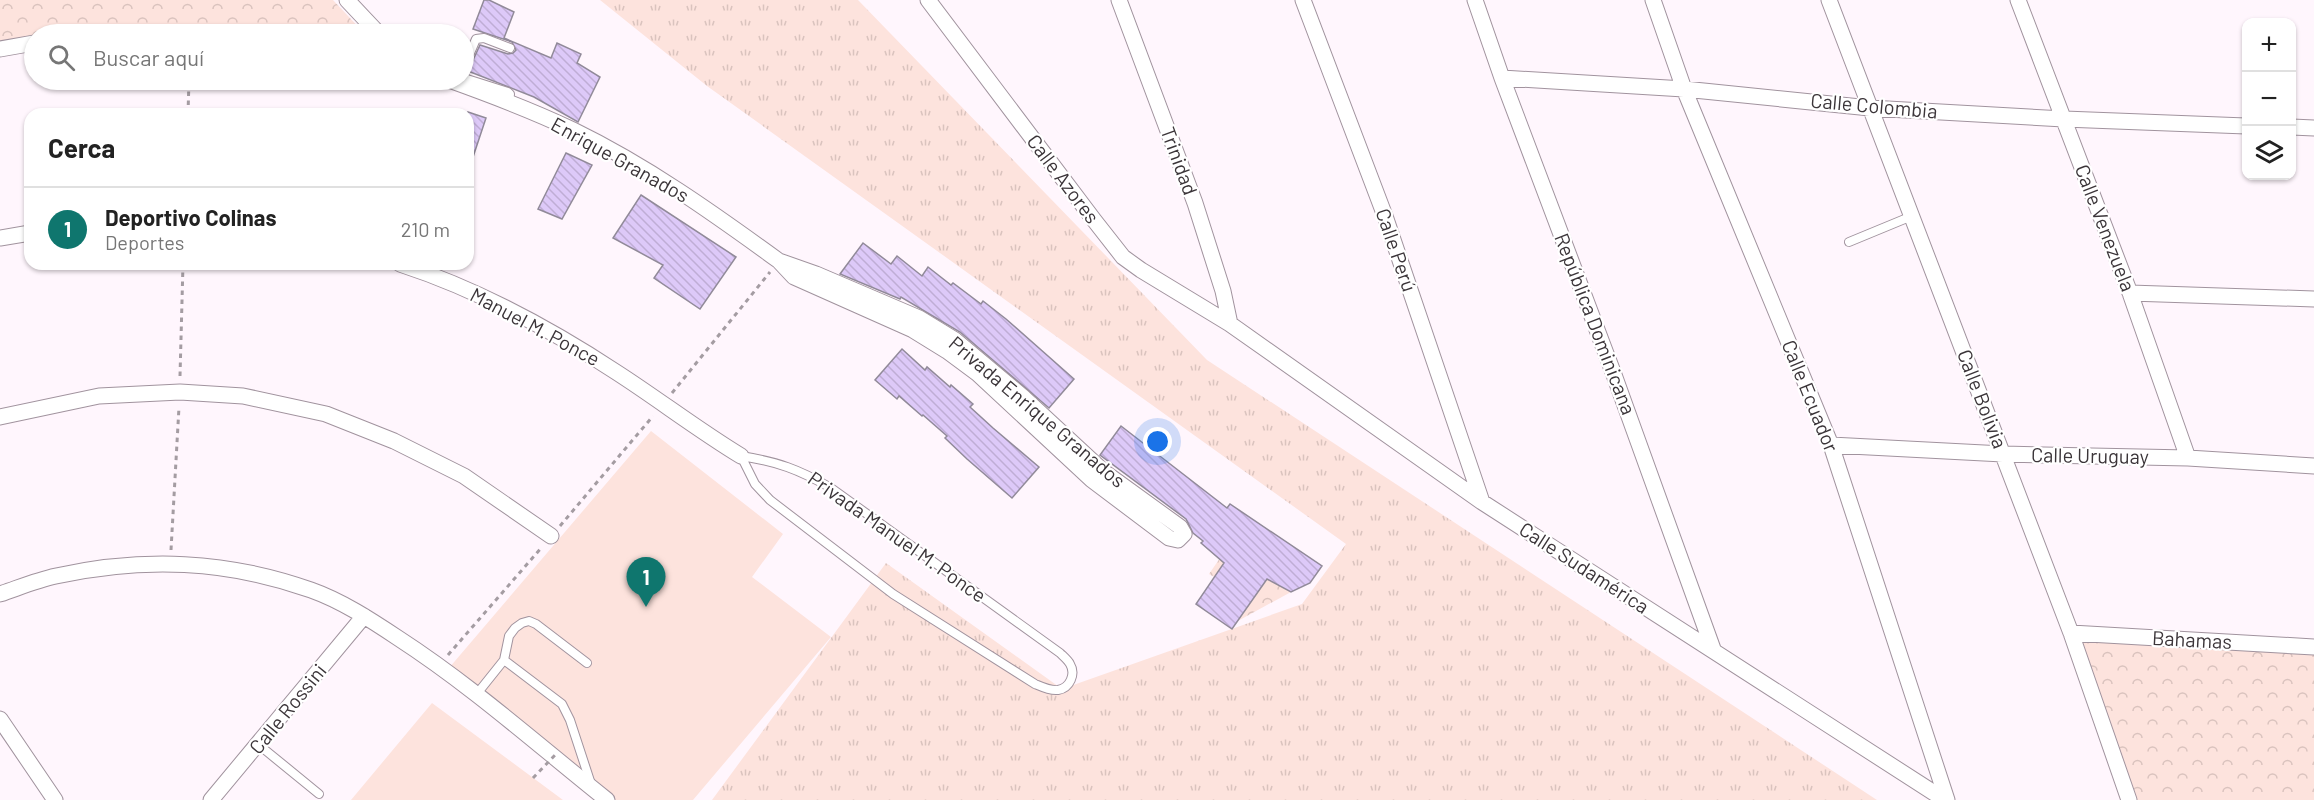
<!DOCTYPE html>
<html lang="es">
<meta charset="utf-8">
<style>
body{margin:0;font-family:Barlow,sans-serif;background:#f6f6f6;color:#222}
.controls{position:absolute;right:18px;top:18px;display:grid;overflow:hidden;border-radius:12px;box-shadow:0 2px 4px #0004}
.controls button{width:54px;height:54px;display:grid;place-items:center;padding:0;border:0;border-bottom:2px solid #e0e0e0;background:#fff;color:#222;font:30px sans-serif}
.you{position:absolute;left:1158px;top:442px;width:21px;height:21px;margin:-15px;border:4px solid #fff;border-radius:50%;background:#1a73e8;box-shadow:0 0 0 9px #1a73e833}
.badge{display:grid;place-items:center;width:39px;height:39px;border-radius:50%;background:#0f766e;color:#fff;font-size:20px;font-weight:700}
.pin{position:absolute;translate:-50% -50px;filter:drop-shadow(0 2px 3px #0008)}
.pin::after{content:'';position:absolute;top:32px;width:21px;height:18px;background:inherit;clip-path:polygon(0 0,100% 0,50% 100%)}
.list{margin:0;padding:0;list-style:none}
h2{display:flex;justify-content:space-between;align-items:center;height:78px;margin:0;padding:0 24px;font-size:26px}
h2 small{font-size:20px;font-weight:400;color:#767676}
.list li{display:grid;grid-template-columns:39px 1fr auto;gap:18px;align-items:center;box-sizing:border-box;height:84px;padding:0 24px;border-top:2px solid #e0e0e0}
.list b{display:block;font-size:22px;white-space:nowrap}
.list p{margin:0;font-size:20px;white-space:nowrap;color:#767676}
.list em{font-size:20px;font-style:normal;color:#767676}
.icon{flex:none;width:33px;height:33px;fill:none;stroke:currentColor;stroke-width:2;stroke-linecap:round;stroke-linejoin:round}
.map{position:relative;flex:none;width:2314px;height:800px;overflow:hidden}
.search{position:absolute;background:#fff;box-shadow:0 2px 4px #0004;left:24px;top:24px;width:450px;height:66px;display:flex;align-items:center;gap:15px;box-sizing:border-box;padding:0 21px;border-radius:33px;color:#767676;font-size:22px}
.panel{position:absolute;background:#fff;box-shadow:0 2px 4px #0004;left:24px;top:108px;width:450px;height:162px;border-radius:18px}
.map>svg:first-child{display:block}
.grass{fill:url(#grass-tufts)}
.park{fill:url(#park-crowns)}
.pitch{fill:#fde3dd}
.building{fill:url(#building-back-hatch);stroke:#918a99;stroke-width:1.5}
.lines{fill:none;stroke-linecap:round;stroke-linejoin:round}
.service-casing{stroke:#a1939e;stroke-width:10}
.minor-casing{stroke:#a1939e;stroke-width:17}
.path{stroke:#a49ca2;stroke-width:3;stroke-dasharray:4.5 4.5;stroke-linecap:butt}
.service{stroke:#fff;stroke-width:8}
.minor{stroke:#fff;stroke-width:15}
.path-bridge{stroke:#a49ca2;stroke-width:3;stroke-dasharray:4.5 4.5;stroke-linecap:butt}
.labels{text-anchor:middle;stroke-width:4.5;stroke-linejoin:round;paint-order:stroke}
.street-label{font-size:20px;fill:#3b3539;stroke:#fff}
</style>
<div class="map">
<svg width="2314" height="800" viewBox="0 0 2314 800">
<defs>
<pattern id="grass-tufts" width="24" height="20" patternUnits="userSpaceOnUse" patternTransform="scale(1.5)"><rect width="24" height="20" fill="#fde3dd"/><path d="M3 7l-1-3M5 7V3M7 7l1-3M15 17l-1-3M17 17v-4M19 17l1-3" fill="none" stroke="#dac3be"/></pattern>
<pattern id="park-crowns" width="20" height="18" patternUnits="userSpaceOnUse" patternTransform="scale(1.5)"><rect width="20" height="18" fill="#fde3dd"/><path d="M2 6a3 3 0 1 1 6 0M12 15a3 3 0 1 1 6 0" fill="none" stroke="#dac3be"/></pattern>
<pattern id="building-back-hatch" width="6" height="6" patternUnits="userSpaceOnUse" patternTransform="scale(1.5)"><rect width="6" height="6" fill="#ddc9f8"/><path d="M-1 5l2 2M0 0l6 6M5-1l2 2" fill="none" stroke="#bfadd5"/></pattern>
</defs>
<rect width="100%" height="100%" fill="#fff6fd"/>
<path class="grass" d="M600 0H858L1207 360 1877 800H712L886 563 1062 689 1302 604 1346 544 707 86Z"/>
<path class="park" d="M0 0H333L365 34H278L240 28 85 30 53 34H34V37L0 43Z
M1227 548 1291 592 1236 622 1214 577 1209 574Z
M2093 640 2314 652V800H2137L2082 654 2083 643Z"/>
<path class="pitch" d="M651 431 783 534 752 577 831 637 693 800H615L449 668Z
M432 703 563 800H351Z"/>
<path class="building" d="M484 0H489L514 12 504 38 551 58 557 43 581 54 577 63 600 77 578 122 534 97 468 71 480 45 508 54 513 53 516 50 512 42 473 29Z
M468 112 486 118 471 163 468 162Z
M566 153 592 165 562 219 538 209Z
M641 195 736 257 700 309 654 278 663 265 613 238Z
M863 243 891 264 897 256 922 276 928 267 951 285 953 283 981 304 983 301 1006 319 1074 379 1049 408 960 332 901 297 900 299 840 274Z
M902 349 925 370 927 367 950 387 951 385 973 404 970 407 993 428 1039 467 1012 498 967 459 945 438 947 436 923 415 922 416 899 396 897 399 875 380Z
M1121 426 1227 508 1230 504 1322 566 1310 583 1291 592 1267 579 1232 629 1196 604 1224 563 1201 543 1203 541 1193 533 1186 519 1100 455Z"/>
<g class="lines">
<g class="service-casing">
<path id="service" d="M464 67 476 39 484 38 510 48
M464 76 467 79 508 92 510 94 509 102
M1849 242 1912 216
M741 456C778 462 798 469 831 488L1060 653C1063 656 1068 660 1070 664 1076 674 1070 688 1058 690 1050 691 1042 687 1035 684L893 594 770 500 755 484Z
M504 660 562 704 570 720 591 784
M476 695 504 660 509 636 515 628 522 623 529 621 536 624 587 663
M259 745 319 794"/>
</g>
<g class="minor-casing">
<path id="minor" d="M347 0 379 34
M928 0 1094 220 1123 257 1141 270 1230 324 1482 502 1945 800
M1119 0 1195 203 1223 291 1230 324
M1303 0 1385 216 1482 502
M1475 0 1502 78 1613 372 1713 649
M1653 0 1684 89 1831 445 1947 800
M1829 0 2071 633 2129 800
M2018 0 2130 293 2188 458
M176 34H196
M0 49 34 43
M1502 78 1684 89 1870 108 2064 119 2246 126
M449 80C491 95 533 111 573 130 647 166 713 213 779 261
M2292 127 2314 128
M0 238 30 233
M779 261 816 274 919 318 955 340 1023 397 1104 472 1180 527 1184 534 1178 540 1169 538 1092 480 978 374 947 351 913 330 794 277Z
M400 264C477 289 549 328 616 372 658 399 698 430 741 456
M2130 293 2314 299
M0 417 99 396 180 392 243 396 326 414 394 441 464 476 551 536
M1831 445 2003 454 2188 458 2314 466
M0 594C18 588 37 580 56 576 144 557 226 560 311 590 342 601 371 620 398 638 472 686 538 745 607 800
M2071 633 2314 647
M0 719 55 800
M211 800 364 616"/>
</g>
<path class="path" d="M188 114 189 80
M180 376 183 264
M672 393 770 272
M560 526 653 416
M171 550 179 407
M448 655 542 547"/>
<use href="#service" class="service"/>
<use href="#minor" class="minor"/>
<path class="path-bridge" d="M533 778 557 753"/>
</g>
<g class="labels">
<g class="street-label">
<text transform="translate(1874 106) rotate(5)" y="7">Calle Colombia</text>
<text transform="translate(620 160) rotate(29)" y="7">Enrique Granados</text>
<text transform="translate(1179 161) rotate(70)" y="7">Trinidad</text>
<text transform="translate(1063 179) rotate(53)" y="7">Calle Azores</text>
<text transform="translate(2105 228) rotate(69)" y="7">Calle Venezuela</text>
<text transform="translate(1396 250) rotate(71)" y="7">Calle Perú</text>
<text transform="translate(1595 324) rotate(69)" y="7">República Dominicana</text>
<text transform="translate(535 327) rotate(28)" y="7">Manuel M. Ponce</text>
<text transform="translate(1810 396) rotate(68)" y="7">Calle Ecuador</text>
<text transform="translate(1982 399) rotate(69)" y="7">Calle Bolivia</text>
<text transform="translate(1037 412) rotate(40)" y="7">Privada Enrique Granados</text>
<text transform="translate(2090 456) rotate(1)" y="7">Calle Uruguay</text>
<text transform="translate(897 537) rotate(35)" y="7">Privada Manuel M. Ponce</text>
<text transform="translate(1584 568) rotate(33)" y="7">Calle Sudamérica</text>
<text transform="translate(2192 640) rotate(3)" y="7">Bahamas</text>
<text transform="translate(288 709) rotate(-51)" y="7">Calle Rossini</text>
</g>
</g>
</svg>
<div class="controls">
<button>+</button>
<button>−</button>
<button><svg class="icon" aria-label="layers" viewBox="0 0 24 24"><path d="M12 4l9 5-9 5-9-5zM3 14l9 5 9-5"/></svg></button>
</div>
<div class="you"></div>
<div class="pin badge" style="left:646px;top:607px">1</div>
<div class="search"><svg class="icon" aria-label="search" viewBox="0 0 24 24"><circle cx="10" cy="10" r="6"/><path d="M15 15l6 6"/></svg>Buscar aquí</div>
<section class="panel">
<h2>Cerca<small></small></h2>
<ul class="list">
<li><span class="badge">1</span><div><b>Deportivo Colinas</b><p>Deportes</p></div><em>210 m</em></li>
</ul>
</section>
</div>
